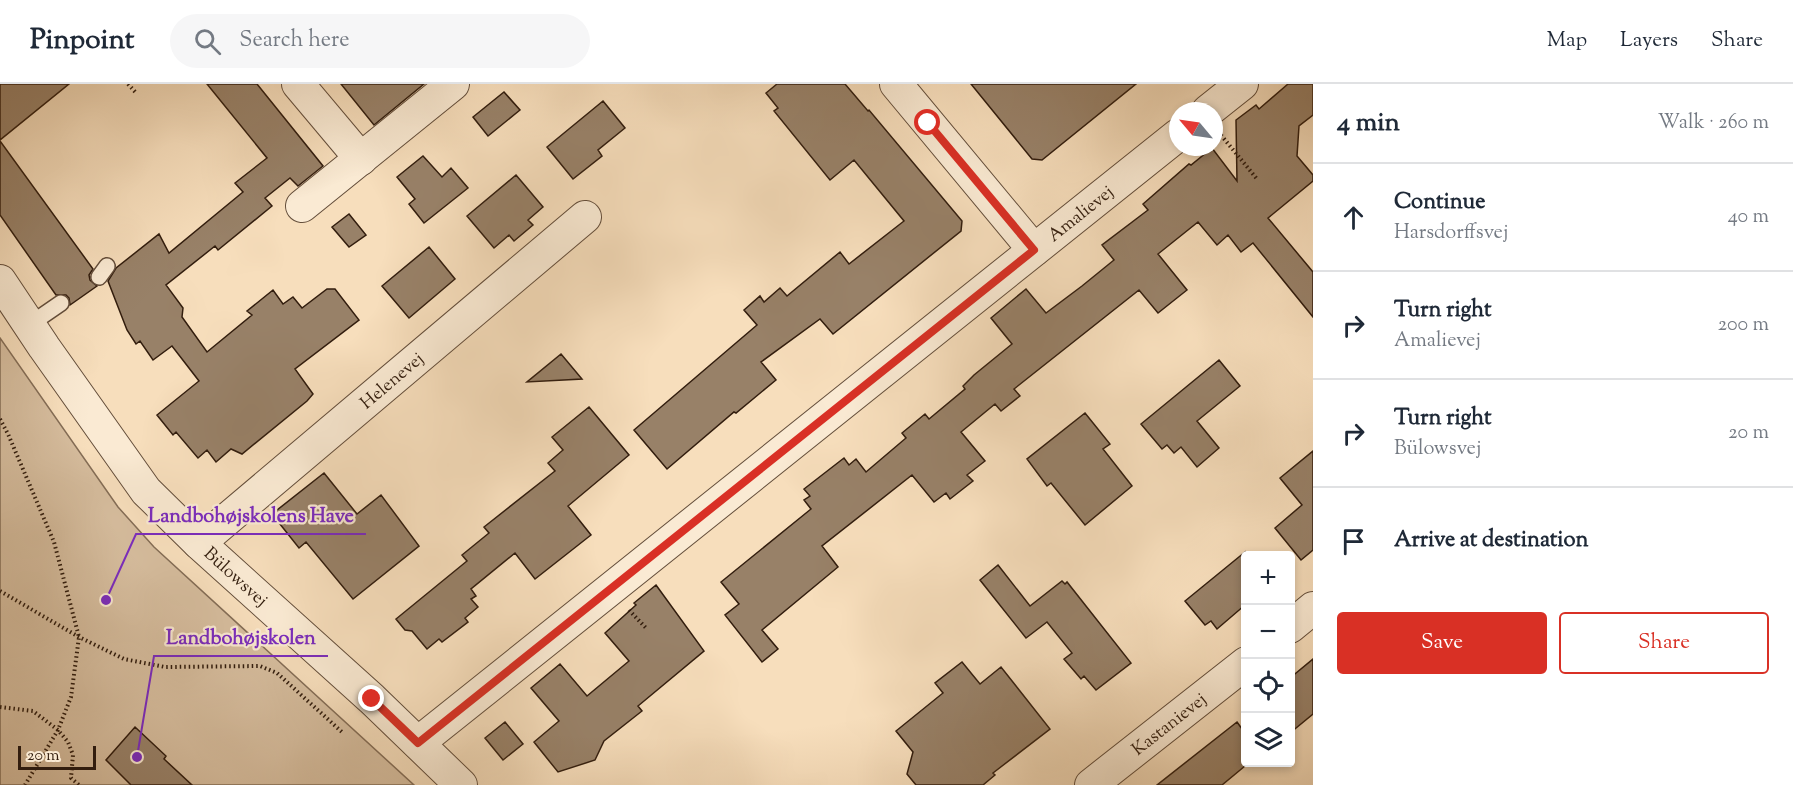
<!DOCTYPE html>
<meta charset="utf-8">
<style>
body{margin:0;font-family:"Sorts Mill Goudy",serif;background:#f6f6f7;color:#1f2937}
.controls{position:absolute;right:18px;bottom:18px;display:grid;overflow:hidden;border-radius:6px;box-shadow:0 3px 9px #0003}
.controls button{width:54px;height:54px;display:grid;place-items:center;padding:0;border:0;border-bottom:2px solid #e0e1e3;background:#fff;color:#1f2937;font:30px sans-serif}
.compass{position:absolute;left:1169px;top:18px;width:54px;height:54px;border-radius:50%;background:#fff;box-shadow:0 3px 9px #0003;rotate:299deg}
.scale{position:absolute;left:18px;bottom:15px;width:78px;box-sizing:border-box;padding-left:6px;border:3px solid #321d0e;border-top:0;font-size:16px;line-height:21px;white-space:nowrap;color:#321d0e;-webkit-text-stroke:4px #faead3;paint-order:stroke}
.stop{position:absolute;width:18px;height:18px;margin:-14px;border:4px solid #d93025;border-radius:50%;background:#fff}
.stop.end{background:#d93025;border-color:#fff;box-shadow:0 2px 6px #0008}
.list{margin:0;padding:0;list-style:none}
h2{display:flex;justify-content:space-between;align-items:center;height:78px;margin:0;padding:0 24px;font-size:26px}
h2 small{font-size:20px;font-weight:400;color:#747a83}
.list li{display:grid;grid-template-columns:39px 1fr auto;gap:18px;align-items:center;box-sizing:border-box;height:108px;padding:0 24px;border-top:2px solid #e0e1e3}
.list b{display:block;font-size:22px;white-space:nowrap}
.list p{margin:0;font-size:20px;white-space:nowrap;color:#747a83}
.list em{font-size:20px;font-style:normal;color:#747a83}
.actions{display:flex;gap:12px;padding:18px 24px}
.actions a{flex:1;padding:14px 0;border:2px solid #d93025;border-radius:6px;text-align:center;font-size:21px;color:#d93025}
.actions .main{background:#d93025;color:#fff}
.icon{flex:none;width:33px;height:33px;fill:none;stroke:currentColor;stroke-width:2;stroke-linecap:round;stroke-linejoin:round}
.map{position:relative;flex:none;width:1313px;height:701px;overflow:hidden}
header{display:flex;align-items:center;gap:36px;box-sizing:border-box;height:84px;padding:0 30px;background:#fff;border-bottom:2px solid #e0e1e3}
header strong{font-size:28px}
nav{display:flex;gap:33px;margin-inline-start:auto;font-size:21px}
.search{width:420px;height:54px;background:#f6f6f7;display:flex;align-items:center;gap:15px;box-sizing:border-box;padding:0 21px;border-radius:33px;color:#747a83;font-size:22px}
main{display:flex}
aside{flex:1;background:#fff}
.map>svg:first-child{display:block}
.green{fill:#d6bd9e;stroke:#846d56;stroke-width:1.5}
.building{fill:#988168;stroke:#321d0e;stroke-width:1.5}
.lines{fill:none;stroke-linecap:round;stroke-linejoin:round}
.lane-casing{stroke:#634d3a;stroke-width:18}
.street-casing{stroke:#634d3a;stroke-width:34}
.path{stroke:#321d0e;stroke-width:4;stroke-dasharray:1.5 3;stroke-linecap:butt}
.lane{stroke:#faead3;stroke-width:15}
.street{stroke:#faead3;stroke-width:32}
.route{stroke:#d93025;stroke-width:8}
.labels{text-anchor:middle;stroke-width:4.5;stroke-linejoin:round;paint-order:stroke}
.street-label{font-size:18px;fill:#321d0e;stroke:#faead3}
.leader{fill:none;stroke:#7b2cbf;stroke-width:2}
.callout-dot{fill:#7b2cbf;stroke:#faead3;stroke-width:2}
.callout-label{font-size:20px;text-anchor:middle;font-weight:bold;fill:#7b2cbf;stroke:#faead3;stroke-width:4.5;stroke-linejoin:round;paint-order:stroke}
</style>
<header>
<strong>Pinpoint</strong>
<div class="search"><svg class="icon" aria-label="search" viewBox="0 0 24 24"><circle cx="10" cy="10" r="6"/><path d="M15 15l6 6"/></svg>Search here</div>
<nav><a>Map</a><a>Layers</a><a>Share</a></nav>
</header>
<main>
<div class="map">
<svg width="1313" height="701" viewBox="0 0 1313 701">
<rect width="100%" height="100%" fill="#f7debc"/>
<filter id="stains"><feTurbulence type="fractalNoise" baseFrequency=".00333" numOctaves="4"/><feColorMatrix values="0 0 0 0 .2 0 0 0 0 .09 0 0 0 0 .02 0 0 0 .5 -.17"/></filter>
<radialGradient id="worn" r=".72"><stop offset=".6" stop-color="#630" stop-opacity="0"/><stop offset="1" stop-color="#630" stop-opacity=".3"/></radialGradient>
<path class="green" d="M0 254 118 423 154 463 414 701H0Z"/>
<path class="building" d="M0 0H69L0 56Z
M207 0H257L323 82 298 102 290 94 265 114 272 122 218 166 215 162 166 201 183 224 182 233 207 268 252 231 247 227 273 206 283 220 293 213 302 224 327 205H335L359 236 295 285 313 310 307 317 242 370 231 365 216 378 207 366 198 374 176 348 173 351 157 331 199 297 172 262 153 276 140 257 136 260 127 246 108 197 116 184 159 150 169 169 243 108 235 99 267 74Z
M341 0H424L374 41Z
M777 0H845L868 27 869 26 962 137 961 147 833 250 820 235 761 278 776 296 736 329 734 328 667 385 634 346 757 241 744 226 760 212 764 218 780 204 787 212 840 168 849 180 904 137 854 76 830 96 774 27 778 24 766 9Z
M971 0H1136L1042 76 1032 75Z
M1288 0H1313V31L1299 42 1297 72 1313 91V97L1268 134 1313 188V233L1253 159 1241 168 1228 151 1217 161 1198 138 1158 170 1187 206 1158 229 1139 206 1014 305 1020 312 1001 327 995 320 961 348 985 377 967 391 973 397 950 415 946 409 934 418 912 391 822 462 838 483 762 546 778 565 762 578 725 531 739 520 721 498 811 425 804 416 810 412 804 405 844 374 849 381 856 375 866 388 906 354 902 349 925 330 929 335 965 305 963 302 974 291 1012 260 991 234 1026 205 1046 229 1082 202 1114 176 1102 161 1148 126 1143 120 1189 80 1191 81 1212 64 1237 97 1236 36 1256 21 1259 25Z
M504 8 520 26 488 52 473 33Z
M603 17 625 44 598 66 602 72 573 95 547 63Z
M0 57 93 185 89 191 90 196 97 202 70 221 69 214 66 211H56L0 131Z
M423 72 442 93 451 84 468 104 424 139 409 120 415 115 397 93Z
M516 91 543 123 528 136 533 141 514 157 509 151 494 164 467 132Z
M349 130 366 151 349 163 332 143Z
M429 163 455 195 409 234 382 202Z
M561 270 582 295 527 298Z
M1219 276 1240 302 1197 337 1219 364 1197 383 1181 363 1174 369 1167 361 1162 365 1141 340Z
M589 323 629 371 568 422 591 451 535 495 515 469 471 505 476 512 471 515 478 523 465 534 468 538 442 558 439 555 427 565 412 547 405 546 396 535 467 477 462 471 489 449 484 443 555 387 548 379 563 366 552 353Z
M1085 329 1110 360 1103 365 1132 402 1085 441 1051 399 1047 402 1027 375Z
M1313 367V466L1301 476 1275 444 1302 421 1280 394Z
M324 389 357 430 381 411 419 462 353 515 306 458 299 464 272 430Z
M1245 468V521L1217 545 1211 537 1205 541 1185 517Z
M998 481 1030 522 1062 497 1065 500 1067 498 1131 579 1096 606 1084 592 1081 595 1064 575 1072 569 1047 538 1026 554 980 496Z
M656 501 704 567 638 622 642 627 604 657 595 676 558 688 534 658 559 637 531 604 560 580 587 612 629 577 605 549 636 521 634 519Z
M1313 575V630L1290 649V594Z
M962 578 980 600 1001 583 1050 645 993 689 995 691 983 701H916L907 690 913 668 896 647 943 609 935 599Z
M505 638 523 660 503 676 485 654Z
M1237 638 1245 649V682L1222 701H1157Z
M135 643 166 672 164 675 192 701H131L106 676Z"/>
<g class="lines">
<g class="lane-casing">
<path id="lane" d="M99 193 107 182
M29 241 61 219"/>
</g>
<g class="street-casing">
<g id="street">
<path d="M298 0 361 75"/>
<path d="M896 0 1034 166"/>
<path d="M1208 27 1242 0"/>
<path d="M302 122 453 0"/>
<path id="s1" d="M0 197 44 263 146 407 199 459 372 615 461 701"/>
<path id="s2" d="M199 459 585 133"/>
<path d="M1290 543 1313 524"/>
<path id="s3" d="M418 659 1178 51"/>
<path id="s4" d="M1091 701 1246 579"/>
</g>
</g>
<path class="path" d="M128 0 137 10
M1221 51 1257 95
M0 335 8 350 54 458 79 553 71 613 58 646 25 701
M0 507 79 553 124 575 165 583 260 582 277 589 342 648
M629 526 646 544
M0 623 33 627 58 646 68 658 73 671 71 694 79 701"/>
<use href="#lane" class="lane"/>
<use href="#street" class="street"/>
</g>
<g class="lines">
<path class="route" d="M372 615 418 659 1034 166 928 39"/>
</g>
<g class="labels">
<g class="street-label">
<text dy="6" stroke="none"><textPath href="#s3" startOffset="848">Amalievej</textPath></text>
<text dy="6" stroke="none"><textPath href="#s2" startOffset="252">Helenevej</textPath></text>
<text dy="6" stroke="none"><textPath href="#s1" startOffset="380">Bülowsvej</textPath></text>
<text dy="6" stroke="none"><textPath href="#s4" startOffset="99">Kastanievej</textPath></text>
</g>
</g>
<path class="leader" d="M106 516L136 450H366M137 673L154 572H328"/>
<g class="callout-dot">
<circle cx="106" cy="516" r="6"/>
<circle cx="137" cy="673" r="6"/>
</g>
<g class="callout-label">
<text x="251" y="438">Landbohøjskolens Have</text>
<text x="241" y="560">Landbohøjskolen</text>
</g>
<rect width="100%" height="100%" filter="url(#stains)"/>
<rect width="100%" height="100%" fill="url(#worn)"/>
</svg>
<div class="controls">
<button>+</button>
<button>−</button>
<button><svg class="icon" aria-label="locate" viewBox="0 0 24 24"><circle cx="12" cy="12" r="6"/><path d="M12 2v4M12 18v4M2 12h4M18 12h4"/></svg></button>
<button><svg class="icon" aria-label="layers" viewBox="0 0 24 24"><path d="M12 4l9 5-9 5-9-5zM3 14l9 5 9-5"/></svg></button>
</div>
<svg class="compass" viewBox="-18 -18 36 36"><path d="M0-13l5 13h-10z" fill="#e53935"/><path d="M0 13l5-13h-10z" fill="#747a83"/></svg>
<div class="scale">20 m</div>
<div class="stop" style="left:928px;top:39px"></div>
<div class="stop end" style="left:372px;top:615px"></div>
</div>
<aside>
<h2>4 min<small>Walk · 260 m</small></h2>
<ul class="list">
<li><svg class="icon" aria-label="ahead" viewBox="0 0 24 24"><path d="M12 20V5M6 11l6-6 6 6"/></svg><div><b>Continue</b><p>Harsdorffsvej</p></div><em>40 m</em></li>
<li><svg class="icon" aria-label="right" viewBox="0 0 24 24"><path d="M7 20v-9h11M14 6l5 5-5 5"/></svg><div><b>Turn right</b><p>Amalievej</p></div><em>200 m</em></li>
<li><svg class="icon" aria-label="right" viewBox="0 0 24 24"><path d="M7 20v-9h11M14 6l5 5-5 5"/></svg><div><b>Turn right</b><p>Bülowsvej</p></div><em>20 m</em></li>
<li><svg class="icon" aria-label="arrive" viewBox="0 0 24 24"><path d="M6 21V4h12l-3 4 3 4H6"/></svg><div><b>Arrive at destination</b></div></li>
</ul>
<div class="actions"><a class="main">Save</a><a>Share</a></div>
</aside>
</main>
